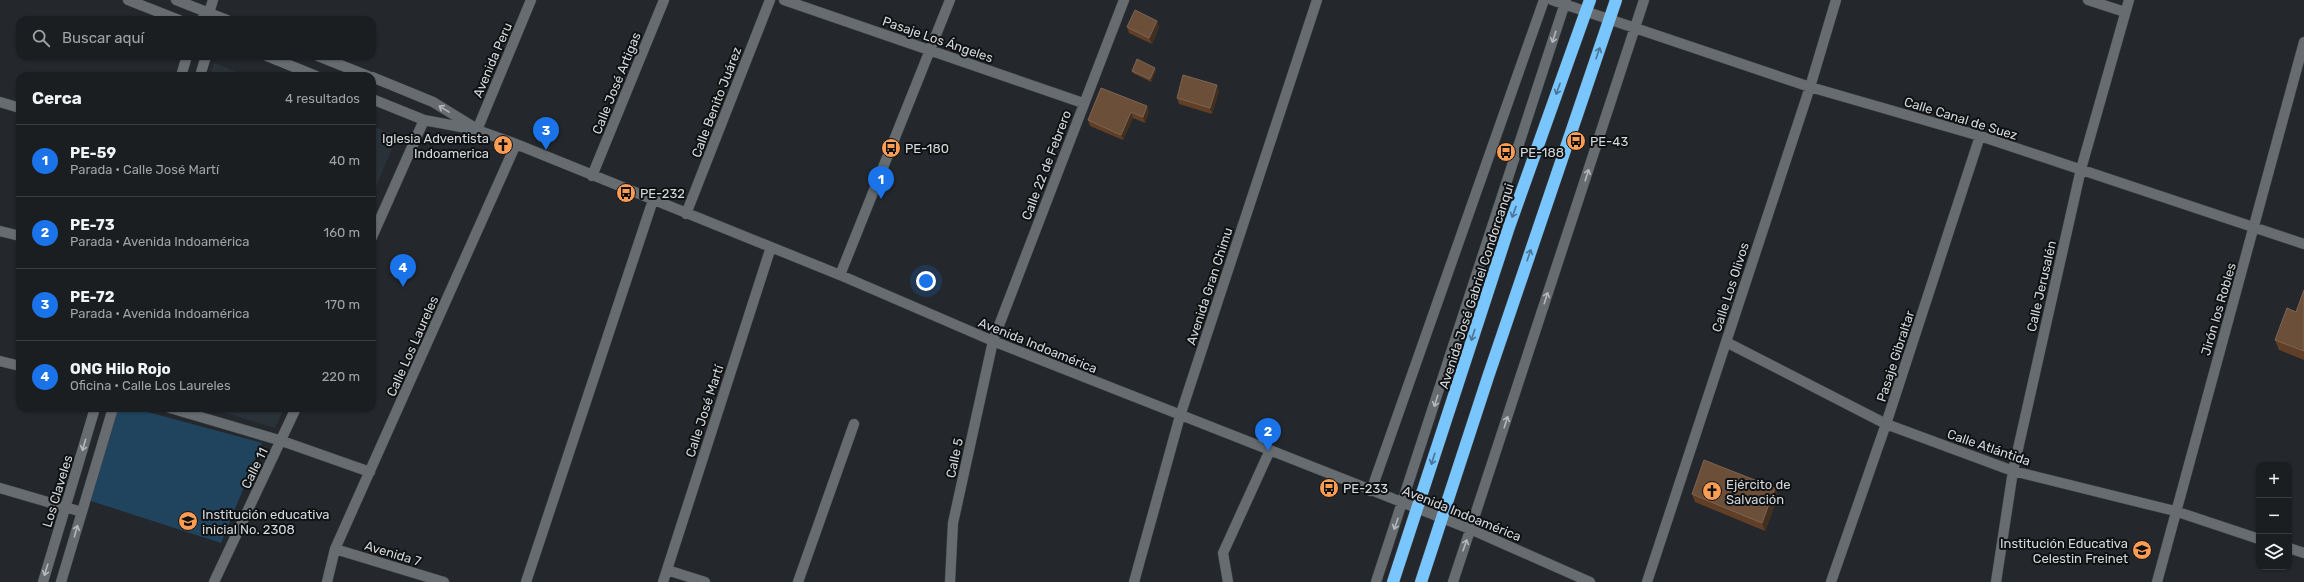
<!DOCTYPE html>
<html lang="es">
<meta charset="utf-8">
<style>
body{margin:0;font-family:Rubik,sans-serif;background:#24272a;color:#f1f3f6}
.controls{position:absolute;right:12px;bottom:12px;display:grid;overflow:hidden;border-radius:8px;box-shadow:0 1px 3px #0004}
.controls button{width:36px;height:36px;display:grid;place-items:center;padding:0;border:0;border-bottom:1px solid #393c3f;background:#1b1e21;color:#f1f3f6;font:20px sans-serif}
.you{position:absolute;left:926px;top:281px;width:14px;height:14px;margin:-10px;border:3px solid #fff;border-radius:50%;background:#1a73e8;box-shadow:0 0 0 6px #1a73e833}
.badge{display:grid;place-items:center;width:26px;height:26px;border-radius:50%;background:#1a73e8;color:#fff;font-size:13px;font-weight:700}
.pin{position:absolute;translate:-50% -33px;filter:drop-shadow(0 1px 2px #0008)}
.pin::after{content:'';position:absolute;top:21px;width:14px;height:12px;background:inherit;clip-path:polygon(0 0,100% 0,50% 100%)}
.list{margin:0;padding:0;list-style:none}
h2{display:flex;justify-content:space-between;align-items:center;height:52px;margin:0;padding:0 16px;font-size:17px}
h2 small{font-size:13px;font-weight:400;color:#a0a2a5}
.list li{display:grid;grid-template-columns:26px 1fr auto;gap:12px;align-items:center;box-sizing:border-box;height:72px;padding:0 16px;border-top:1px solid #393c3f}
.list b{display:block;font-size:15px;white-space:nowrap}
.list p{margin:0;font-size:13px;white-space:nowrap;color:#a0a2a5}
.list em{font-size:13px;font-style:normal;color:#a0a2a5}
.icon{flex:none;width:22px;height:22px;fill:none;stroke:currentColor;stroke-width:2;stroke-linecap:round;stroke-linejoin:round}
.map{position:relative;flex:none;width:2304px;height:582px;overflow:hidden}
.search{position:absolute;background:#1b1e21;box-shadow:0 1px 3px #0004;left:16px;top:16px;width:360px;height:44px;display:flex;align-items:center;gap:10px;box-sizing:border-box;padding:0 14px;border-radius:12px;color:#a0a2a5;font-size:15px}
.panel{position:absolute;background:#1b1e21;box-shadow:0 1px 3px #0004;left:16px;top:72px;width:360px;height:340px;border-radius:12px}
.map>svg:first-child{display:block}
.built{fill:#293239}
.green{fill:#21445e}
.lines{fill:none;stroke-linecap:round;stroke-linejoin:round}
.minor-casing{stroke:#414547;stroke-width:11}
.highway-casing{stroke:#414547;stroke-width:13}
.minor{stroke:#676c70;stroke-width:10}
.highway{stroke:#79c5fd;stroke-width:12}
.wall{fill:#603f26}
.shaded-wall{fill:#432f20}
.building{fill:#6c4f39;stroke:#7d6452}
.oneway{stroke:#b4b8ba}
.oneway2{stroke:#497494}
.labels{text-anchor:middle;stroke-width:4;stroke-linejoin:round;paint-order:stroke}
.street-label{font-size:13px;fill:#d5d8da;stroke:#0f1113}
.poi-label{font-size:13px;fill:#d5d8da;stroke:#0f1113;text-anchor:start}
</style>
<div class="map">
<svg width="2304" height="582" viewBox="0 0 2304 582">
<rect width="100%" height="100%" fill="#24282c"/>
<path class="built" d="M214 63 247 76H210Z
M372 126 397 136 372 197Z
M210 408H284L275 428Z"/>
<path class="green" d="M116 408H133L262 443 221 543 88 500Z"/>
<g class="lines">
<g class="minor-casing">
<path id="minor" d="M128 0 179 20
M176 0 227 20
M784 0 1083 103
M1552 0 1810 87 1980 136 2304 244
M2088 0 2125 12
M201 20 209 13 213 0
M267 56 316 76
M318 56 368 76
M181 76 187 56
M200 76 206 56
M372 77 433 102 472 126
M372 99 424 120 477 130 516 144 840 275 993 341 1470 529 1590 582
M0 102 20 108
M477 130 531 0
M592 176 664 0
M686 214 770 0
M0 231 20 236
M372 237 424 120
M840 275 950 0
M1726 342 1886 424 2013 471 2175 511 2259 539
M0 361 20 366
M170 408 282 441 370 472
M0 488 82 512
M1371 491 1544 0
M2289 548 2304 553
M335 549 444 582
M667 570 705 582
M43 582 95 408
M61 582 113 408
M214 582 296 408
M327 582 335 549 516 144
M526 582 653 200
M663 582 771 247
M798 582 854 424
M950 582 953 523 993 341 1124 0
M1134 582 1180 416 1317 0
M1228 582 1223 553 1270 450
M1376 582 1566 0
M1453 582 1644 0
M1647 582 1810 87 1836 0
M1831 582 1886 424 1980 136
M1996 582 2013 471 2081 169 2129 0
M2157 582 2304 42"/>
</g>
<g class="highway-casing">
<path id="highway" d="M1393 582 1509 227 1590 0
M1421 582 1488 377 1616 0"/>
</g>
<use href="#minor" class="minor"/>
<use href="#highway" class="highway"/>
</g>
<path class="wall" d="M1157 21 1159 27 1152 44 1129 33 1127 27Z
M1156 70 1151 82 1133 73 1132 71Z
M1101 88 1149 112 1145 123 1133 118 1123 140 1090 126 1088 120Z
M1219 91 1212 114 1179 104 1177 98Z
M2304 290V360L2279 350 2275 340 2296 312Z
M1775 488 1778 497 1765 531 1695 502 1692 494Z"/>
<path class="shaded-wall" d="M1157 21 1159 27 1152 44 1149 38Z
M1155 68 1156 70 1151 82 1150 79Z
M1217 85 1219 91 1212 114 1210 108Z
M1147 106 1149 112 1145 123 1143 117Z
M1131 112 1133 118 1123 140 1121 135Z
M1775 488 1778 497 1765 531 1762 523Z"/>
<path class="building" d="M1135 10 1157 21 1149 38 1127 27Z
M1137 59 1155 68 1150 79 1132 71Z
M1183 75 1217 85 1210 108 1177 98Z
M1101 88 1147 106 1143 117 1131 112 1121 135 1088 120Z
M2304 290V351L2275 340 2287 308 2296 312Z
M1704 460 1775 488 1762 523 1692 494Z"/>
<defs><path id="oneway-shaft" d="M-6 0H5M1.5-3L5.5 0L1.5 3" fill="none" stroke-width="1.6" stroke-linecap="round" stroke-linejoin="round"/></defs>
<g class="oneway">
<use href="#oneway-shaft" transform="translate(1554 37) rotate(108)"/>
<use href="#oneway-shaft" transform="translate(444 109) rotate(-148)"/>
<use href="#oneway-shaft" transform="translate(1587 175) rotate(-72)"/>
<use href="#oneway-shaft" transform="translate(1546 298) rotate(-72)"/>
<use href="#oneway-shaft" transform="translate(1436 401) rotate(108)"/>
<use href="#oneway-shaft" transform="translate(1506 422) rotate(-72)"/>
<use href="#oneway-shaft" transform="translate(84 445) rotate(106)"/>
<use href="#oneway-shaft" transform="translate(1396 524) rotate(109)"/>
<use href="#oneway-shaft" transform="translate(76 531) rotate(-74)"/>
<use href="#oneway-shaft" transform="translate(1465 545) rotate(-71)"/>
<use href="#oneway-shaft" transform="translate(46 570) rotate(107)"/>
</g>
<g class="oneway2">
<use href="#oneway-shaft" transform="translate(1598 53) rotate(-71)"/>
<use href="#oneway-shaft" transform="translate(1558 89) rotate(110)"/>
<use href="#oneway-shaft" transform="translate(1514 212) rotate(110)"/>
<use href="#oneway-shaft" transform="translate(1529 255) rotate(-71)"/>
<use href="#oneway-shaft" transform="translate(1473 335) rotate(108)"/>
<use href="#oneway-shaft" transform="translate(1433 459) rotate(108)"/>
</g>
<defs>
<g id="bus-disc" transform="scale(1)"><circle r="9.5" fill="#fd9d54" stroke="#0f1113"/><path d="M-5-6H5V4H4V6H2V4H-2V6H-4V4H-5ZM-3.5-4V0h7V-4ZM-3.5 1.2v1.5H-2V1.2ZM2 1.2v1.5H3.5V1.2Z" fill="#111"/></g>
<g id="church-disc" transform="scale(1)"><circle r="9.5" fill="#fd9d54" stroke="#0f1113"/><path d="M-1.2-6h2.4v3.5h3.3v2.4h-3.3V6h-2.4V-.1h-3.3v-2.4h3.3Z" fill="#111"/></g>
<g id="school-disc" transform="scale(1)"><circle r="9.5" fill="#fd9d54" stroke="#0f1113"/><path d="M0-5L7-2L0 1L-7-2ZM-4 1L0 2.5L4 1V4Q0 6-4 4Z" fill="#111"/></g>
</defs>
<g fill-rule="evenodd">
<use href="#bus-disc" x="1576" y="141"/>
<use href="#church-disc" x="503" y="145"/>
<use href="#bus-disc" x="891" y="148"/>
<use href="#bus-disc" x="1506" y="152"/>
<use href="#bus-disc" x="626" y="193"/>
<use href="#bus-disc" x="1329" y="488"/>
<use href="#church-disc" x="1712" y="491"/>
<use href="#school-disc" x="188" y="521"/>
<use href="#school-disc" x="2142" y="550"/>
</g>
<g class="labels">
<g class="street-label">
<text transform="translate(938 39) rotate(19)" y="5">Pasaje Los Ángeles</text>
<text transform="translate(492 60) rotate(-67)" y="5">Avenida Peru</text>
<text transform="translate(616 83) rotate(-68)" y="5">Calle José Artigas</text>
<text transform="translate(716 102) rotate(-69)" y="5">Calle Benito Juárez</text>
<text transform="translate(1961 118) rotate(17)" y="5">Calle Canal de Suez</text>
<text transform="translate(1046 165) rotate(-69)" y="5">Calle 22 de Febrero</text>
<text transform="translate(1209 286) rotate(-72)" y="5">Avenida Gran Chimu</text>
<text transform="translate(1476 286) rotate(-72)" y="5">Avenida José Gabriel Condorcanqui</text>
<text transform="translate(2041 286) rotate(-77)" y="5">Calle Jerusalén</text>
<text transform="translate(1730 287) rotate(-72)" y="5">Calle Los Olivos</text>
<text transform="translate(2218 309) rotate(-74)" y="5">Jirón los Robles</text>
<text transform="translate(1038 345) rotate(22)" y="5">Avenida Indoamérica</text>
<text transform="translate(412 346) rotate(-66)" y="5">Calle Los Laureles</text>
<text transform="translate(1895 356) rotate(-72)" y="5">Pasaje Gibraltar</text>
<text transform="translate(704 411) rotate(-72)" y="5">Calle José Martí</text>
<text transform="translate(1989 447) rotate(19)" y="5">Calle Atlántida</text>
<text transform="translate(954 458) rotate(-78)" y="5">Calle 5</text>
<text transform="translate(254 468) rotate(-64)" y="5">Calle 11</text>
<text transform="translate(57 491) rotate(-73)" y="5">Los Claveles</text>
<text transform="translate(1462 513) rotate(22)" y="5">Avenida Indoamérica</text>
<text transform="translate(393 553) rotate(17)" y="5">Avenida 7</text>
</g>
<g class="poi-label">
<text x="489" y="143" text-anchor="end">Iglesia Adventista<tspan x="489" dy="15">Indoamerica</tspan></text>
<text x="1590" y="146">PE-43</text>
<text x="905" y="153">PE-180</text>
<text x="1520" y="157">PE-188</text>
<text x="640" y="198">PE-232</text>
<text x="1726" y="489">Ejército de<tspan x="1726" dy="15">Salvación</tspan></text>
<text x="1343" y="493">PE-233</text>
<text x="202" y="519">Institución educativa<tspan x="202" dy="15">inicial No. 2308</tspan></text>
<text x="2128" y="548" text-anchor="end">Institución Educativa<tspan x="2128" dy="15">Celestin Freinet</tspan></text>
</g>
</g>
</svg>
<div class="controls">
<button>+</button>
<button>−</button>
<button><svg class="icon" aria-label="layers" viewBox="0 0 24 24"><path d="M12 4l9 5-9 5-9-5zM3 14l9 5 9-5"/></svg></button>
</div>
<div class="you"></div>
<div class="pin badge" style="left:881px;top:199px">1</div>
<div class="pin badge" style="left:1268px;top:451px">2</div>
<div class="pin badge" style="left:546px;top:150px">3</div>
<div class="pin badge" style="left:403px;top:287px">4</div>
<div class="search"><svg class="icon" aria-label="search" viewBox="0 0 24 24"><circle cx="10" cy="10" r="6"/><path d="M15 15l6 6"/></svg>Buscar aquí</div>
<section class="panel">
<h2>Cerca<small>4 resultados</small></h2>
<ul class="list">
<li><span class="badge">1</span><div><b>PE-59</b><p>Parada · Calle José Martí</p></div><em>40 m</em></li>
<li><span class="badge">2</span><div><b>PE-73</b><p>Parada · Avenida Indoamérica</p></div><em>160 m</em></li>
<li><span class="badge">3</span><div><b>PE-72</b><p>Parada · Avenida Indoamérica</p></div><em>170 m</em></li>
<li><span class="badge">4</span><div><b>ONG Hilo Rojo</b><p>Oficina · Calle Los Laureles</p></div><em>220 m</em></li>
</ul>
</section>
</div>
